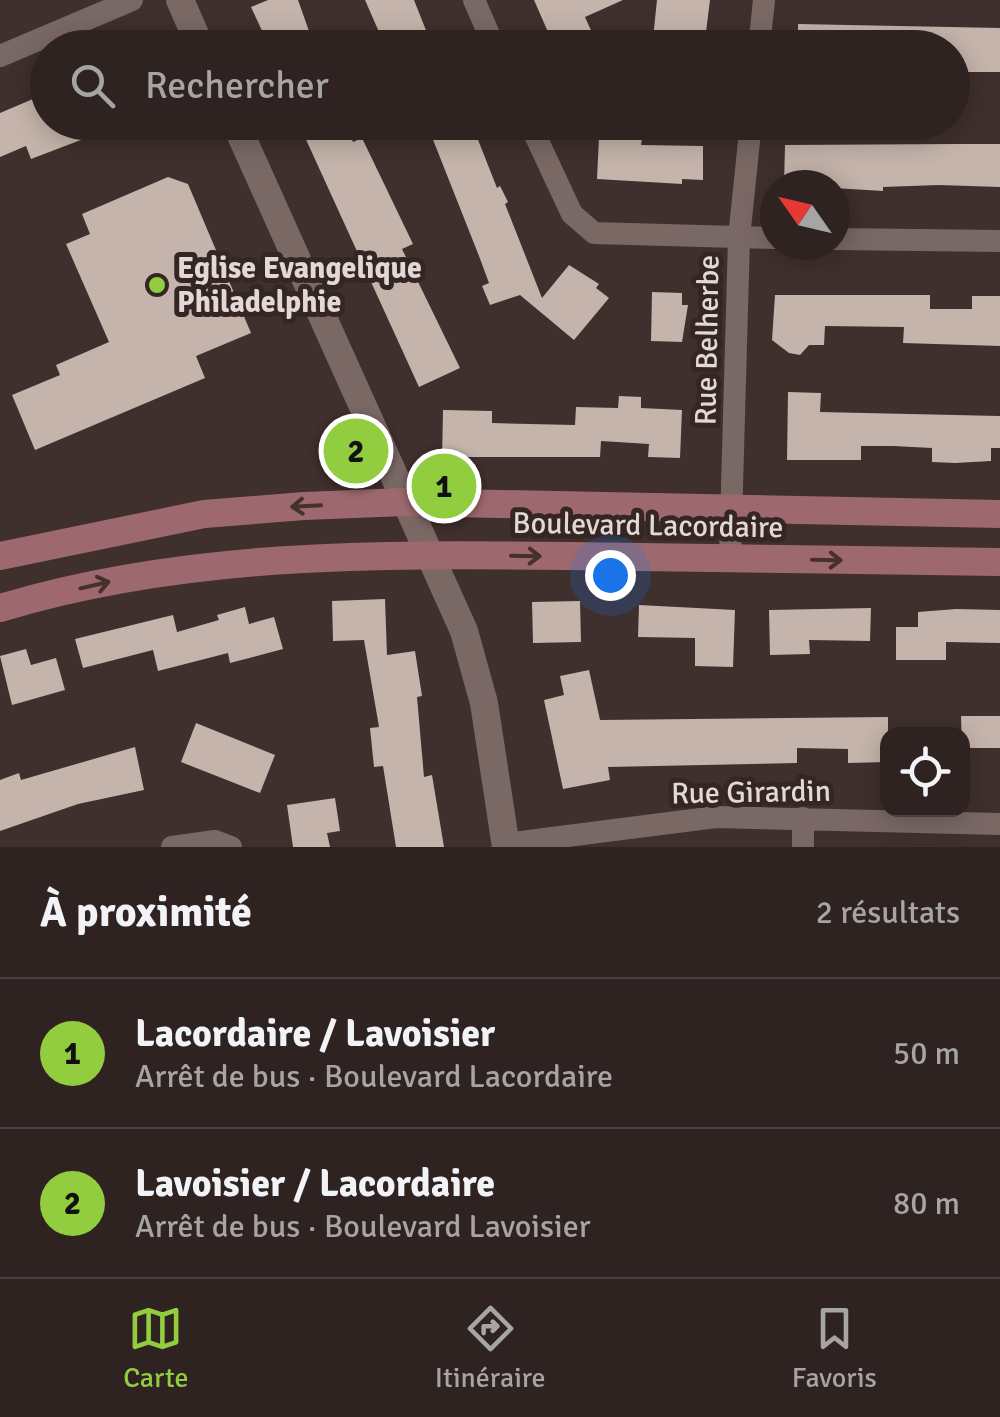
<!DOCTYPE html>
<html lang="fr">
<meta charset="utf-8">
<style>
body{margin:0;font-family:Signika,sans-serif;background:#3b2f2f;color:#f1f3f6}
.controls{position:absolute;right:30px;bottom:30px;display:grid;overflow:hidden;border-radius:20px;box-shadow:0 5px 25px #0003}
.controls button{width:90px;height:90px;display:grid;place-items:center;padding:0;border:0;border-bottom:2px solid #4a4040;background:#2f2322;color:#f1f3f6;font:50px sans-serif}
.compass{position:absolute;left:760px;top:170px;width:90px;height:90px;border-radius:50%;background:#2f2322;box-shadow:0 5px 25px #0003;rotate:304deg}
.you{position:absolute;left:610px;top:575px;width:35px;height:35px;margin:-25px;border:8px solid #fff;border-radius:50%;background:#1a73e8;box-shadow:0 0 0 15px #1a73e833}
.badge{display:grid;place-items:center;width:65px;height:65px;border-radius:50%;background:#92cd3f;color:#111;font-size:32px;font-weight:700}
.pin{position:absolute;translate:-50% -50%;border:5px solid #fff;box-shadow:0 2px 10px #0006}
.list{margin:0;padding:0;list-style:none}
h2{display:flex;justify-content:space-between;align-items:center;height:130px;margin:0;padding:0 40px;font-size:42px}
h2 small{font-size:32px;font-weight:400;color:#a7a4a5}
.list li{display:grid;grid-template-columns:65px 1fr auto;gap:30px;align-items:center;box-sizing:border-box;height:150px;padding:0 40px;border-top:2px solid #4a4040}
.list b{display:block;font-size:38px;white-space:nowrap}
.list p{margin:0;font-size:32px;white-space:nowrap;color:#a7a4a5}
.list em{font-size:32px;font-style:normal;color:#a7a4a5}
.icon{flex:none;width:55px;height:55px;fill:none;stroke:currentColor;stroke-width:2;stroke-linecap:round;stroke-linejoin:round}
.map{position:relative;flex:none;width:1000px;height:847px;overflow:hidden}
.search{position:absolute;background:#2f2322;box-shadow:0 5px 25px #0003;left:30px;right:30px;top:30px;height:110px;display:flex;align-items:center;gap:25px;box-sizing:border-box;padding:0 35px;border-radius:55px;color:#a7a4a5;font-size:38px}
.sheet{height:430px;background:#2f2322}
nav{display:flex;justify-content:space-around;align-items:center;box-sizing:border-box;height:140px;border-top:2px solid #4a4040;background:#2f2322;font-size:28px;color:#a7a4a5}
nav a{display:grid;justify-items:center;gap:5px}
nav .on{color:#92cd3f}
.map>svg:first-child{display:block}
.building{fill:#c5b4ab}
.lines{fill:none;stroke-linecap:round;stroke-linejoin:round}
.minor{stroke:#7a6865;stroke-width:22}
.tertiary{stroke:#7a6865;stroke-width:28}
.secondary{stroke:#9d696f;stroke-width:28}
.oneway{stroke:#45302e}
.poi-dot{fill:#92cd3f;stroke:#352623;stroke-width:4}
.labels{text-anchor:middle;stroke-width:10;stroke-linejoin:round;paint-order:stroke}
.poi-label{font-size:30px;font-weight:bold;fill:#e2d8d6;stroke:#352623;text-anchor:start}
.street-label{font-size:30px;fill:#e2d8d6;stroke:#352623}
</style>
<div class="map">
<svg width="1000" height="847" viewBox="0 0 1000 847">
<rect width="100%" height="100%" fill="#3f2f2d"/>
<path class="building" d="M268 0H298L315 48H270L251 7Z
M365 0H414L433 48H386Z
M534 0H623L585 17 599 48H555Z
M657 0H710L704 48H652Z
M798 24 1000 28V72H952V48H798Z
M40 96 48 122H81L86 138 31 159 26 146 0 157V113Z
M298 122H344L353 142 362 138 413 244 402 249 460 368 419 387Z
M426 122H471L497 188 500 186 508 202 505 204 542 298 569 265 599 284 596 288 609 298 574 340 520 295 490 305 482 286 489 283 479 256Z
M599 137 642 138 641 145 703 146V180L682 179V184L597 179Z
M956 144H1000V187L939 185 883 187V191L784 185 785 145Z
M168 177 188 184 251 333 196 356 205 378 35 450 12 395 60 375 56 365 109 342 66 244 90 234 82 214Z
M652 292 682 293V305H688L682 342 651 341Z
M775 295H930V309H972V296H1000V346L903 343 904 327 825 326 824 345H809L800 355 789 353 772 340Z
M788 392 821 393 820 412 1000 416V448H991V461L955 463 932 462V448L893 446H861V460H787Z
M619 396 641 397V408L682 410 680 458 648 457 649 444 601 441 600 457H442L443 410 492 411V423L575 425 576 407 618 408Z
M385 599 387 655 415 651 422 696 417 697 424 777 432 775 444 847H396L383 766 374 767 370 728 379 727 364 640 333 641 332 601Z
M580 601 581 642 533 643 532 602Z
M639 605 735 610 733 667 695 666V638L638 637Z
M245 607 249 624 274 617 283 649 230 663 228 653 158 671 153 650 83 668 75 639 173 615 177 632 219 620 217 615Z
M871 608 870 641 809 640 810 654 770 655 769 610Z
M956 609 1000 610V643L946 642V660H896V627H918V612Z
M26 649 31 665 56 658 65 690 12 705 0 656Z
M589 670 600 720 888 717V762L848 763V749L797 748V763L608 767 610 780 563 789 544 700 564 695 560 676Z
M961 716H1000V748H962Z
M196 723 275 755 260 793 181 762Z
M135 747 144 790 78 804 0 831V780L19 773 21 780Z
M335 798 340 831 327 833 330 847H293L287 805Z"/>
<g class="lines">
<path class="minor" d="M474 0 495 48
M759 48 764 0
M0 56 132 0
M529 122 572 214 594 233 775 238
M835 239 1000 241
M730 558 739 238 751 122
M505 844 716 817 1000 824
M172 847 215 841 231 847
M803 847V818"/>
<path class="tertiary" d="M180 0 201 48
M235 122 464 631 484 703 506 847"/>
<path class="secondary" d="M0 556 204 514 304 506 404 502 1000 514
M0 608C185 552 378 554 569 556 713 558 856 560 1000 562"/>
</g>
<defs><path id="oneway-shaft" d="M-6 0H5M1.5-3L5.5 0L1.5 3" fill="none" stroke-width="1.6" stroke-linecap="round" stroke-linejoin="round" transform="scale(2.5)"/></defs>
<g class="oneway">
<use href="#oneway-shaft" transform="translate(306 506) rotate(177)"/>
<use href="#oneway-shaft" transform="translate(526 556) rotate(1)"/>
<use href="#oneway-shaft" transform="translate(827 560) rotate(1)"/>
<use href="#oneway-shaft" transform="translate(95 585) rotate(-13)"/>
</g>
<circle class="poi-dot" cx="157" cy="285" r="10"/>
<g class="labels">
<g class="poi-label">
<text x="177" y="278">Eglise Evangelique<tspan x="177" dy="34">Philadelphie</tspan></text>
</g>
<g class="street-label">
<text transform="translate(707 340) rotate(-89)" y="10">Rue Belherbe</text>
<text transform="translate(648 525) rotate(1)" y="10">Boulevard Lacordaire</text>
<text transform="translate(751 792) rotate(-1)" y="10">Rue Girardin</text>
</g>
</g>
</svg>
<div class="controls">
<button><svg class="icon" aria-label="locate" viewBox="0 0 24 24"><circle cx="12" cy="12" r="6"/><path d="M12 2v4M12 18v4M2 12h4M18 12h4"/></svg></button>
</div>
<svg class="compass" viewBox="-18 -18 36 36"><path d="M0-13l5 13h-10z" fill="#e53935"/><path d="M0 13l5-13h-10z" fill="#a7a4a5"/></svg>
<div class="you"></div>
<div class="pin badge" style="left:444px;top:486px">1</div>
<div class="pin badge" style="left:356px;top:451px">2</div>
<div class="search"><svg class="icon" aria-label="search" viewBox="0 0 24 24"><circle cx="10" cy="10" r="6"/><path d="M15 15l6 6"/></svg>Rechercher</div>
</div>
<section class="sheet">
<h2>À proximité<small>2 résultats</small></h2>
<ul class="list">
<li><span class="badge">1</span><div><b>Lacordaire / Lavoisier</b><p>Arrêt de bus · Boulevard Lacordaire</p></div><em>50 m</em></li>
<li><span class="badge">2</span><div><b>Lavoisier / Lacordaire</b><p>Arrêt de bus · Boulevard Lavoisier</p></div><em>80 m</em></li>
</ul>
</section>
<nav>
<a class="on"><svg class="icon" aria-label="map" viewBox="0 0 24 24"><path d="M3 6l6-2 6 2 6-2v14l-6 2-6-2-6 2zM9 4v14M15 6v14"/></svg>Carte</a>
<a><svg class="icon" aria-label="directions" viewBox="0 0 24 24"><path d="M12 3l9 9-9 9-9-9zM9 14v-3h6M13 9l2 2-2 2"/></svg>Itinéraire</a>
<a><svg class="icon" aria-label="saved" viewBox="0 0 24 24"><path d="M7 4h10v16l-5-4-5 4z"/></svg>Favoris</a>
</nav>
